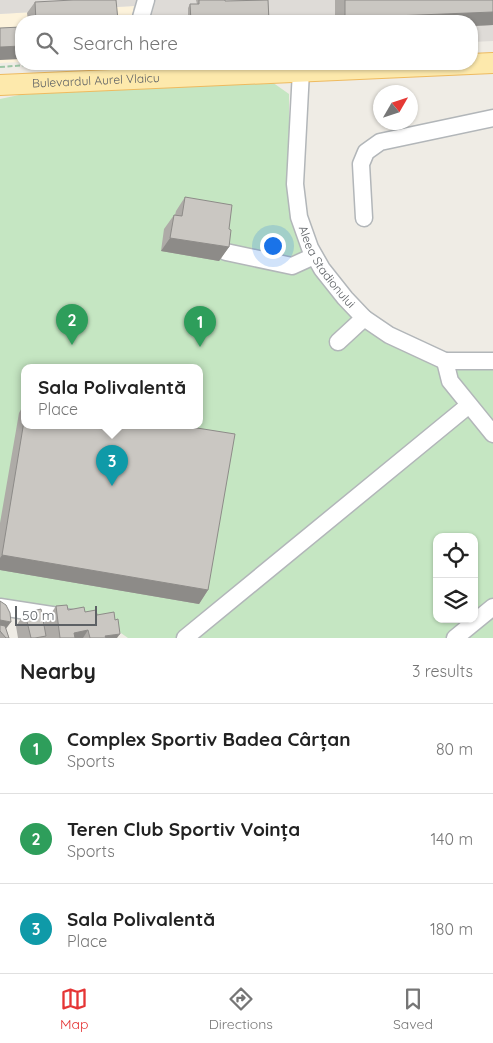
<!DOCTYPE html>
<meta charset="utf-8">
<style>
body{margin:0;font-family:Quicksand,sans-serif;background:#f2f2f2;color:#222}
.controls{position:absolute;right:15px;bottom:15px;display:grid;overflow:hidden;border-radius:10px;box-shadow:0 1px 4px #0004}
.controls button{width:45px;height:45px;display:grid;place-items:center;padding:0;border:0;border-bottom:1px solid #e0e0e0;background:#fff;color:#222;font:25px sans-serif}
.compass{position:absolute;left:373px;top:85px;width:45px;height:45px;border-radius:50%;background:#fff;box-shadow:0 1px 4px #0004;rotate:51deg}
.scale{position:absolute;left:15px;bottom:12px;width:82px;box-sizing:border-box;padding-left:5px;border:2px solid #5d6165;border-top:0;font-size:14px;line-height:18px;white-space:nowrap;color:#5d6165;-webkit-text-stroke:4px #fff;paint-order:stroke}
.you{position:absolute;left:272px;top:245px;width:18px;height:18px;margin:-12px;border:4px solid #fff;border-radius:50%;background:#1a73e8;box-shadow:0 0 0 8px #1a73e833}
.badge{display:grid;place-items:center;width:32px;height:32px;border-radius:50%;background:#e53535;color:#fff;font-size:16px;font-weight:700}
.pin{position:absolute;translate:-50% -41px;filter:drop-shadow(0 1px 2px #0008)}
.pin::after{content:'';position:absolute;top:26px;width:18px;height:15px;background:inherit;clip-path:polygon(0 0,100% 0,50% 100%)}
.popup{position:absolute;left:21px;top:364px;width:182px;height:65px;box-sizing:border-box;display:grid;place-content:center;border-radius:10px;background:#fff;filter:drop-shadow(0 1px 4px #0005);font-size:16px;white-space:nowrap;color:#767676}
.popup b{font-size:19px;color:#222}
.popup::after{content:'';position:absolute;left:50%;top:100%;margin-left:-10px;border:10px solid transparent;border-top-color:#fff}
.list{margin:0;padding:0;list-style:none}
h2{display:flex;justify-content:space-between;align-items:center;height:65px;margin:0;padding:0 20px;font-size:21px}
h2 small{font-size:16px;font-weight:400;color:#767676}
.list li{display:grid;grid-template-columns:32px 1fr auto;gap:15px;align-items:center;box-sizing:border-box;height:90px;padding:0 20px;border-top:1px solid #e0e0e0}
.list b{display:block;font-size:19px;white-space:nowrap}
.list p{margin:0;font-size:16px;white-space:nowrap;color:#767676}
.list em{font-size:16px;font-style:normal;color:#767676}
.icon{flex:none;width:28px;height:28px;fill:none;stroke:currentColor;stroke-width:2;stroke-linecap:round;stroke-linejoin:round}
.map{position:relative;flex:none;width:493px;height:638px;overflow:hidden}
.search{position:absolute;background:#fff;box-shadow:0 1px 4px #0004;left:15px;right:15px;top:15px;height:55px;display:flex;align-items:center;gap:12px;box-sizing:border-box;padding:0 18px;border-radius:20px;color:#767676;font-size:19px}
.sheet{height:335px;background:#fff}
nav{display:flex;justify-content:space-around;align-items:center;box-sizing:border-box;height:70px;border-top:1px solid #e0e0e0;background:#fff;font-size:14px;color:#767676}
nav a{display:grid;justify-items:center;gap:2px}
nav .on{color:#e53535}
.map>svg:first-child{display:block}
.commercial{fill:#fdf3dc}
.industrial{fill:#dedbd7}
.green{fill:#c5e6c2;fill-rule:evenodd}
.lines{fill:none;stroke-linecap:round;stroke-linejoin:round}
.minor-casing{stroke:#b2b6b9;stroke-width:19}
.major-casing{stroke:#eeba5f;stroke-width:22}
.path{stroke:#9cc6a5;stroke-width:2;stroke-dasharray:5 2.5;stroke-linecap:butt}
.minor{stroke:#fff;stroke-width:16}
.major{stroke:#fde9ac;stroke-width:20}
.wall{fill:#aeaba7}
.shaded-wall{fill:#8d8b88}
.building{fill:#cac7c2;stroke:#8d8b88}
.labels{text-anchor:middle;stroke-width:4;stroke-linejoin:round;paint-order:stroke}
.street-label{font-size:12px;fill:#5d6165;stroke:#fff}
</style>
<div class="map">
<svg width="493" height="638" viewBox="0 0 493 638">
<rect width="100%" height="100%" fill="#efece5"/>
<path class="commercial" d="M134 6 131 21H21V62L0 63V14Z"/>
<path class="industrial" d="M0 0H493V41L472 42V21H131L134 6 0 14Z"/>
<path class="green" d="M272 82 289 94V193L300 243 366 328 432 365 493 369V638H128L101 619 0 603V99L19 95 153 85ZM24 367H200V425H24ZM437 537H474V619H437Z"/>
<g class="lines">
<g class="minor-casing">
<g id="minor">
<path d="M140 21 146 0"/>
<path d="M127 71 128 64"/>
<path id="s1" d="M301 71 295 184 299 217 310 248 322 269 345 298 364 318 389 335 445 361H493"/>
<path d="M364 218 361 164 366 152 380 142 493 118"/>
<path d="M226 252 292 266 314 256"/>
<path d="M338 342 364 318"/>
<path d="M445 361 450 381 493 434"/>
<path d="M0 607 71 618"/>
<path d="M185 638 469 405"/>
<path d="M455 638 493 607"/>
</g>
</g>
<g class="major-casing">
<g id="major">
<path id="s2" d="M0 85 493 63"/>
</g>
</g>
<path class="path" d="M0 67 42 64"/>
<use href="#minor" class="minor"/>
<use href="#major" class="major"/>
</g>
<path class="wall" d="M196 0H225V1L268 0 269 21H188V8L190 4H197Z
M335 0H493V25L472 26V21H335Z
M35 2 118 20 117 21H28L27 13Z
M185 197 229 229V247L219 261 161 251 164 229 174 215H175L176 211Z
M24 404V425L208 590 199 604 0 570V523L19 413Z
M0 601 6 629 9 638H0Z
M56 606 68 610 85 612 97 615 117 638H18L16 626 25 613 44 624Z"/>
<path class="shaded-wall" d="M493 12V25L472 26V21H343L345 18Z
M21 46V59L0 60V47Z
M170 238 229 247 219 261 161 251Z
M2 555 208 590 199 604 0 570V558Z
M0 620 11 622 2 634 0 631Z
M88 630 83 638H71L74 633Z
M120 634 117 638H104L105 636Z"/>
<path class="building" d="M73 0H116L118 20 94 21H36L35 2Z
M199 0H225V1L268 0 269 21H191L190 4H199Z
M345 0H493V12L345 18Z
M21 27V46L0 47V28Z
M185 197 232 205 229 229 231 230 229 247 170 238 174 215 182 216Z
M24 421V425H178L235 434 208 590 2 555Z
M0 601 6 605 10 613 11 622 0 620Z
M67 605 68 610 84 607 85 612 96 610 97 615 114 612 115 620 118 619 120 634 105 636 106 638H90L88 630 74 633 75 638H60L56 606Z
M41 609 46 636 35 638H31L25 613Z
M0 625 5 626 9 638H6L0 631Z"/>
<g class="labels">
<g class="street-label">
<text dy="4" stroke="none"><textPath href="#s2" startOffset="96">Bulevardul Aurel Vlaicu</textPath></text>
<text dy="4" stroke="none"><textPath href="#s1" startOffset="204">Aleea Stadionului</textPath></text>
</g>
</g>
</svg>
<div class="controls">
<button><svg class="icon" aria-label="locate" viewBox="0 0 24 24"><circle cx="12" cy="12" r="6"/><path d="M12 2v4M12 18v4M2 12h4M18 12h4"/></svg></button>
<button><svg class="icon" aria-label="layers" viewBox="0 0 24 24"><path d="M12 4l9 5-9 5-9-5zM3 14l9 5 9-5"/></svg></button>
</div>
<svg class="compass" viewBox="-18 -18 36 36"><path d="M0-13l5 13h-10z" fill="#e53935"/><path d="M0 13l5-13h-10z" fill="#767676"/></svg>
<div class="scale">50 m</div>
<div class="you"></div>
<div class="pin badge" style="left:200px;top:347px;background:#2e9e5b">1</div>
<div class="pin badge" style="left:72px;top:345px;background:#2e9e5b">2</div>
<div class="pin badge" style="left:112px;top:486px;background:#0f9aa8">3</div>
<div class="popup"><b>Sala Polivalentă</b>Place</div>
<div class="search"><svg class="icon" aria-label="search" viewBox="0 0 24 24"><circle cx="10" cy="10" r="6"/><path d="M15 15l6 6"/></svg>Search here</div>
</div>
<section class="sheet">
<h2>Nearby<small>3 results</small></h2>
<ul class="list">
<li><span class="badge" style="background:#2e9e5b">1</span><div><b>Complex Sportiv Badea Cârțan</b><p>Sports</p></div><em>80 m</em></li>
<li><span class="badge" style="background:#2e9e5b">2</span><div><b>Teren Club Sportiv Voința</b><p>Sports</p></div><em>140 m</em></li>
<li><span class="badge" style="background:#0f9aa8">3</span><div><b>Sala Polivalentă</b><p>Place</p></div><em>180 m</em></li>
</ul>
</section>
<nav>
<a class="on"><svg class="icon" aria-label="map" viewBox="0 0 24 24"><path d="M3 6l6-2 6 2 6-2v14l-6 2-6-2-6 2zM9 4v14M15 6v14"/></svg>Map</a>
<a><svg class="icon" aria-label="directions" viewBox="0 0 24 24"><path d="M12 3l9 9-9 9-9-9zM9 14v-3h6M13 9l2 2-2 2"/></svg>Directions</a>
<a><svg class="icon" aria-label="saved" viewBox="0 0 24 24"><path d="M7 4h10v16l-5-4-5 4z"/></svg>Saved</a>
</nav>
